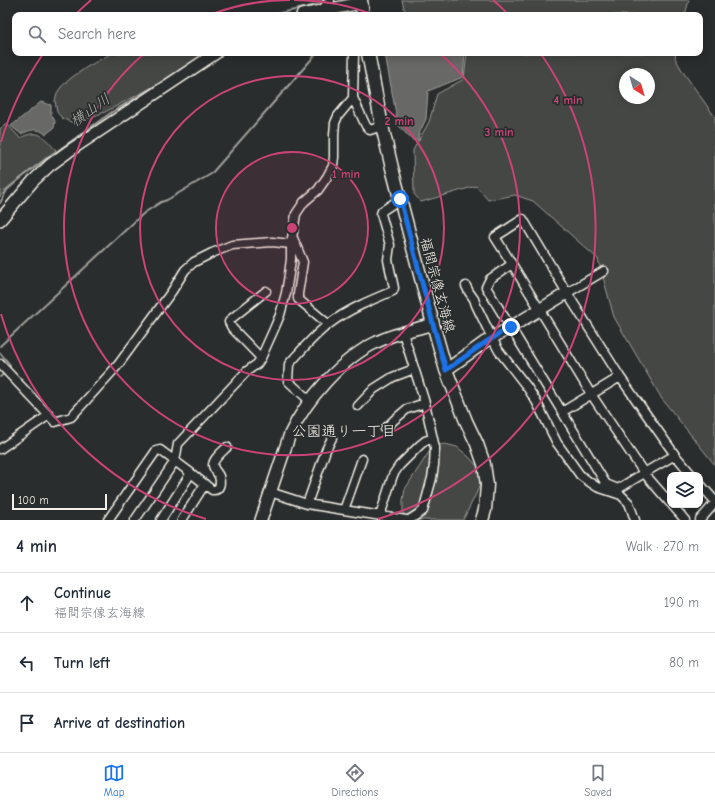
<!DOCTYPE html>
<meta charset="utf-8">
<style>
body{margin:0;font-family:"Comic Neue","Klee One",sans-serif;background:#f2f2f3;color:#1f2937}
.controls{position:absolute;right:12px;bottom:12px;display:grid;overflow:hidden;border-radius:8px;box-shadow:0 2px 10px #0003}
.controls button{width:36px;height:36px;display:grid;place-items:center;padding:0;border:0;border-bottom:1px solid #e0e1e3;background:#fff;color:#1f2937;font:20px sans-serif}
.compass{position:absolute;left:619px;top:68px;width:36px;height:36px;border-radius:50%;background:#fff;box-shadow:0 2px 10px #0003;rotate:143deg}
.scale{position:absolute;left:12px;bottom:10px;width:95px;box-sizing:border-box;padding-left:4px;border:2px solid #f4f1e8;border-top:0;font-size:11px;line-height:14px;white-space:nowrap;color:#f4f1e8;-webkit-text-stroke:3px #2a2d2e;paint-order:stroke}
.stop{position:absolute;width:12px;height:12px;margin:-9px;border:3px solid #1a73e8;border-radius:50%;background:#fff}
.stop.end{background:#1a73e8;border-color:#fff;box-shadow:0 1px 4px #0008}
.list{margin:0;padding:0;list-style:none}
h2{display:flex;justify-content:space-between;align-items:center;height:52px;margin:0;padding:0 16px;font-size:17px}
h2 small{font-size:13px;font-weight:400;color:#747a83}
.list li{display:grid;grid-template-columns:26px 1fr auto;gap:12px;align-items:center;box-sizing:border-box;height:60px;padding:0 16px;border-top:1px solid #e0e1e3}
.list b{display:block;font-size:15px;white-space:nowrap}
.list p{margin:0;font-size:13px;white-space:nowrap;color:#747a83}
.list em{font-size:13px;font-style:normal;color:#747a83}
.icon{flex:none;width:22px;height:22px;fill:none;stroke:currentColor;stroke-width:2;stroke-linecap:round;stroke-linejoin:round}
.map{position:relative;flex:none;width:715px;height:520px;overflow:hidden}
.search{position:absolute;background:#fff;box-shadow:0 2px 10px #0003;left:12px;right:12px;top:12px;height:44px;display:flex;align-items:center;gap:10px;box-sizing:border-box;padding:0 14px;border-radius:8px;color:#747a83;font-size:15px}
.sheet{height:232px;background:#fff}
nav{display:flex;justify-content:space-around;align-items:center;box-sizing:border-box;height:56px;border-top:1px solid #e0e1e3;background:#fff;font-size:11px;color:#747a83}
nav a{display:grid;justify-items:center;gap:2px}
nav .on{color:#1a73e8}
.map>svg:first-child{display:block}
.green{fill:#444645;stroke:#9c9c96;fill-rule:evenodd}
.water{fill:#676866;stroke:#9f9f9a}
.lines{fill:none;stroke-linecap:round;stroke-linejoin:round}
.stream{stroke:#9f9f9a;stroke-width:2}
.river{stroke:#676866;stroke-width:11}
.street-casing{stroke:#f4f1e8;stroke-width:11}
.secondary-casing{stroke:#f4f1e8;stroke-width:14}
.primary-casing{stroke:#f4f1e8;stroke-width:15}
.street{stroke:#2a2d2e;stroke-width:8}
.secondary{stroke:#2a2d2e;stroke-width:11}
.primary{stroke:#2a2d2e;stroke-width:12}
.route{stroke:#1a73e8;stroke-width:5}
.ring{fill:none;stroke:#cc4377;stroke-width:2}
.labels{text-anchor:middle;stroke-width:3.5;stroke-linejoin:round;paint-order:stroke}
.street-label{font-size:14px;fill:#f4f1e8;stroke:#2a2d2e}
.water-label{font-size:15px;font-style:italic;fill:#b5b3ae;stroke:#2a2d2e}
.neighbourhood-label{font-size:15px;fill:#f4f1e8;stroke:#2a2d2e}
.centre{fill:#cc4377;stroke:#2a2d2e;stroke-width:2}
.ring-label{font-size:12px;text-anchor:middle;font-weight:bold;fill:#cc4377;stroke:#2a2d2e;stroke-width:3.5;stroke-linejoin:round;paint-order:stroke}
</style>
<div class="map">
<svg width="715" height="520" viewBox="0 0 715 520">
<rect width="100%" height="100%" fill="#2a2d2e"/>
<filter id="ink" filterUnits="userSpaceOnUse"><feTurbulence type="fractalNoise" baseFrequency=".025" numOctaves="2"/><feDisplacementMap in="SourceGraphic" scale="8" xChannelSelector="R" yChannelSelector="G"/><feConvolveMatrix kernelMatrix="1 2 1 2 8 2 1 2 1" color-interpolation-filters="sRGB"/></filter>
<g filter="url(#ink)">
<path class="green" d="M402 0H689L685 15H412L405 12Z
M112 53H206L204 57 194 65 105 112 80 122 74 123 68 121 62 118 57 112 55 101 57 93 61 87 71 78 87 67Z
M467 53H676L675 58 683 72 715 117V465L662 399 614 317 598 259 533 201 515 195 488 200 476 186 421 202 414 194 413 150 429 122 437 94 464 79ZM625 74H649V98H625Z
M6 123 20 138C40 128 43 137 56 150L6 189 0 197V129Z
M445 444 457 447 468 456 480 469 482 479 476 494 463 520H405L403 513V500L405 489 429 452C433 447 438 445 445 444Z"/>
<path class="water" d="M386 53H465L463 77 428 91 426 119 418 136 420 140H412L398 125 385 54Z
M41 102 51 105V114L55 121 54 128 46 134C36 127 31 130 21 134L11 126Z"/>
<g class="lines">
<path class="stream" d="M271 15C288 11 305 9 321 3L322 6
M0 203 7 190 16 182 42 162 112 112 178 72
M0 346 144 213 161 202 167 200 211 174 317 53
M0 353 10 365V369L9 370
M0 377 5 373"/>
<path class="river" d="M321 3 325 0"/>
<g class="street-casing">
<path id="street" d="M321 11 330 0
M354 53 353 98 366 126 370 130 382 126
M293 238 303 262 298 294V299L328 324
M512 264 490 279 486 287 606 484 618 489 644 473 675 455
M466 286 469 292 474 299 476 305 492 338 499 351 527 387 536 401 557 443 580 475 588 481 597 487 621 495 629 503 635 520
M567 293 604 271
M403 333 425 403 435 448 434 465 432 478 423 511 409 520
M261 358 232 328 229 322 231 319 266 291
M0 364 55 422 71 417 118 365 172 291 185 270 194 262 212 253 232 245 272 242 291 244
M310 401 288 381 289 364C302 350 314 335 329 324 349 309 371 300 393 291L394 288 388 260 390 245 381 214 382 211 400 199
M358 406 374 389 393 377 414 369
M562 412 620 377
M385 429 394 420 407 409 425 403
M0 449 49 415
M700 484 715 501
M270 492 307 504 406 520
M670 503 644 473 591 394 512 264 495 237 523 219 567 293 620 377 675 455 692 475
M307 504 326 450 332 438
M672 505 685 520
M344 510 362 459
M380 516 393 475 399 466 420 445 425 441 433 438
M108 520 156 451 160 450 191 473
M135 520 175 461 178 444 247 371 257 364 261 358 274 329 280 315 286 293 289 274 291 259V244L296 214 304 202 318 190 327 177 333 166 334 157V135L335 123 338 116 353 98
M161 520 191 473 212 490C220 491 221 483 219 476 217 472 213 469 213 465 213 459 223 451 227 447
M182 520 205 484
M700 520 715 503"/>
</g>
<g class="secondary-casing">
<path id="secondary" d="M302 15 361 3
M0 220 33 181 50 165 69 151 216 53
M446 370 485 342 511 327 567 293
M261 520 290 434C306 400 342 358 377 342 394 333 414 330 433 324"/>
</g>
<g class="primary-casing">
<path id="primary" d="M361 0 363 15
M368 53 382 126 392 168 433 324 446 370 466 421 477 444 484 464 487 485 485 510 482 520"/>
</g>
<use href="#street" class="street"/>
<use href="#secondary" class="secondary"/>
<use href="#primary" class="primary"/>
</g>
</g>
<g class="lines" filter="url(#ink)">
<path class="route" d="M400 199 433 324 446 370 486 342 511 327"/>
</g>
<circle cx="292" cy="228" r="76" fill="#cc4377" fill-opacity=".12"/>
<g class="ring">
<circle cx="292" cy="228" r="76"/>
<circle cx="292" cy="228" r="152"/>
<path d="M212 14A228 228 0 0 1 290 0M294 0A228 228 0 0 1 372 14M439 53A228 228 0 1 1 145 53"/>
<path d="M206 519A304 304 0 0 1 1 314M1 142A304 304 0 0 1 43 54M75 15A304 304 0 0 1 91 0M493 0A304 304 0 0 1 509 15M541 54A304 304 0 0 1 378 519"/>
</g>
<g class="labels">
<g class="street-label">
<text transform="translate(438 285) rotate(75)" y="5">福間宗像玄海線</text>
</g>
<g class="water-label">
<text transform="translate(90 110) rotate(-35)" y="5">横山川</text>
</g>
<g class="neighbourhood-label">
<text x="344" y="436">公園通り一丁目</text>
</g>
</g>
<circle cx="292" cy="228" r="6" class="centre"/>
<g class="ring-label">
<text x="568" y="104">4 min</text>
<text x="399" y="125">2 min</text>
<text x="499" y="136">3 min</text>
<text x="346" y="178">1 min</text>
</g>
</svg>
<div class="controls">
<button><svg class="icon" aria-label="layers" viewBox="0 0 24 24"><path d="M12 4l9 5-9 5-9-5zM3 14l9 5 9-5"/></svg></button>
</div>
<svg class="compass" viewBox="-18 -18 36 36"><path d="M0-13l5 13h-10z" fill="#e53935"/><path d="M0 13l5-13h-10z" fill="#747a83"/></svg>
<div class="scale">100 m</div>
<div class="stop" style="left:400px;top:199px"></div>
<div class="stop end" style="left:511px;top:327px"></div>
<div class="search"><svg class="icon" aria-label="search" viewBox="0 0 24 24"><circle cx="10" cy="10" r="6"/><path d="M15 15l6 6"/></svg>Search here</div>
</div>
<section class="sheet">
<h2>4 min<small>Walk · 270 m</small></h2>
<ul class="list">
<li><svg class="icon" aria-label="ahead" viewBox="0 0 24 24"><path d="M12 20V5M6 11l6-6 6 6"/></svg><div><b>Continue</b><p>福間宗像玄海線</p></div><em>190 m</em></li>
<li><svg class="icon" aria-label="left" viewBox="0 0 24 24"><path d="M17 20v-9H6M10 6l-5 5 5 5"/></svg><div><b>Turn left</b></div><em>80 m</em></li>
<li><svg class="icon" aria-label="arrive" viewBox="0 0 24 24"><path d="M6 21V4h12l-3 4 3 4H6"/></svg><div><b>Arrive at destination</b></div></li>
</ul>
</section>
<nav>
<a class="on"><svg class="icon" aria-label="map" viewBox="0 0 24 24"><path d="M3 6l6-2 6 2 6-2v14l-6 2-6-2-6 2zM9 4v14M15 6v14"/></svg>Map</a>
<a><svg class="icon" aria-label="directions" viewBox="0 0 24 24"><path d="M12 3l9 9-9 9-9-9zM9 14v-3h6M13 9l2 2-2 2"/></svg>Directions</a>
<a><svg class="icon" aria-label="saved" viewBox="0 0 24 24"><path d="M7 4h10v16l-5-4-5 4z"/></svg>Saved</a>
</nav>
